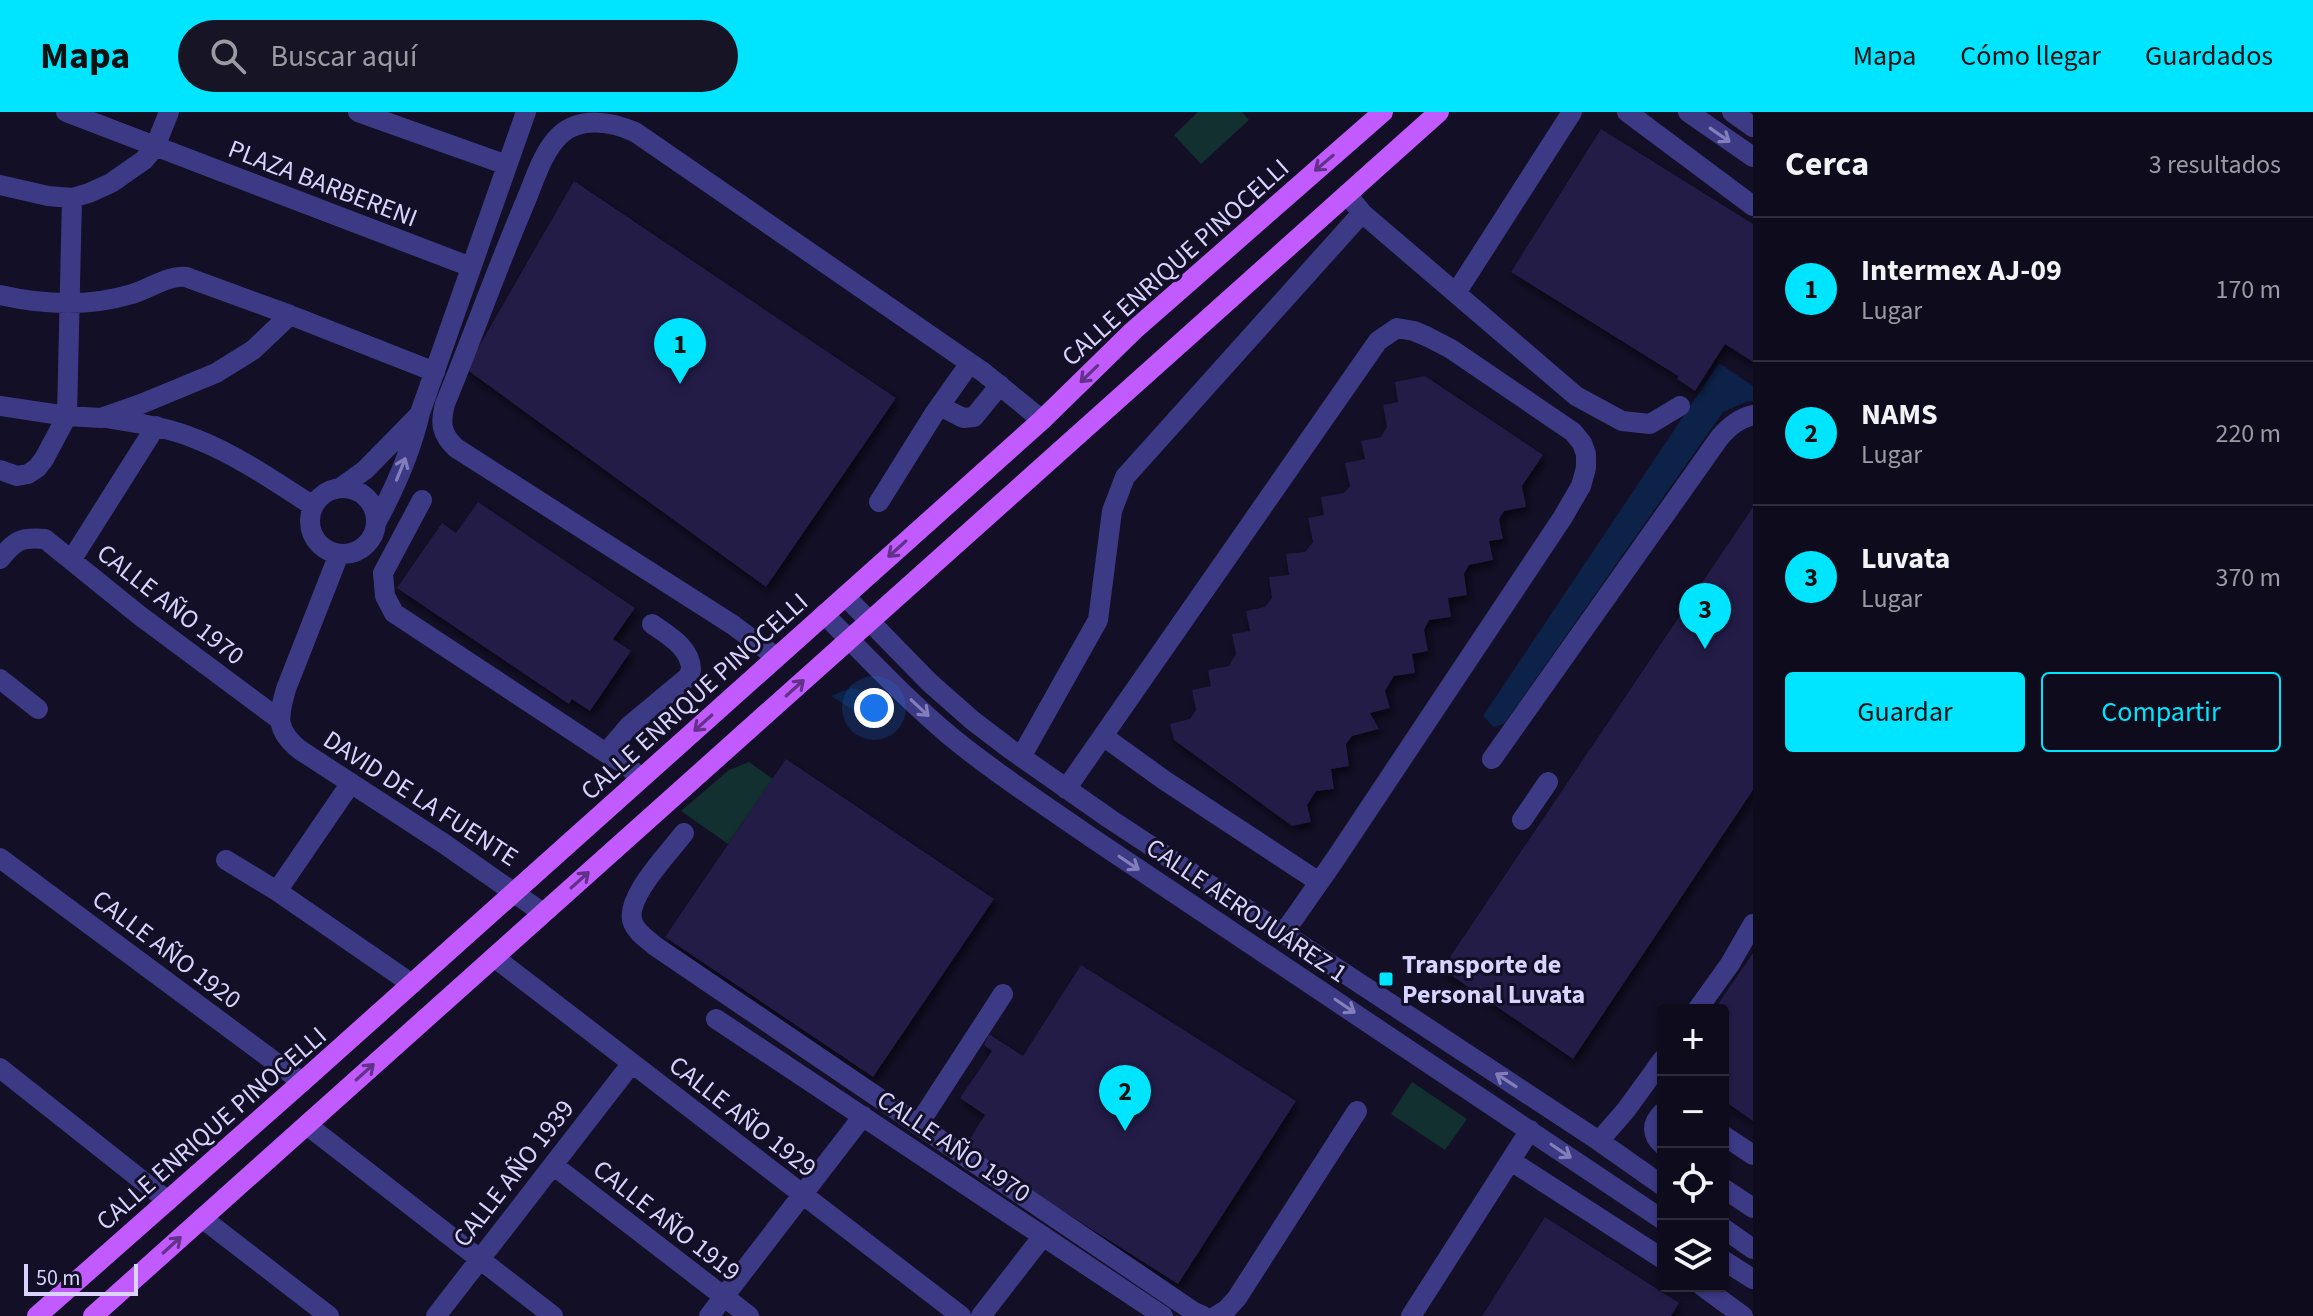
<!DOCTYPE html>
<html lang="es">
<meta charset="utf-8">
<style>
body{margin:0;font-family:"Source Sans 3",sans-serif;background:#171425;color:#f1f3f6}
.controls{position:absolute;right:24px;bottom:24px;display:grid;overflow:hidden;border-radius:8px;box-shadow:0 2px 6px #0004}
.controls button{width:72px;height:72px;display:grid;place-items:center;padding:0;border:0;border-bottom:2px solid #2e2b3b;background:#0e0b1c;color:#f1f3f6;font:40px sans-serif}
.scale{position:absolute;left:24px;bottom:20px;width:114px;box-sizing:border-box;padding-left:8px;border:4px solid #d9d4ff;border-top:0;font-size:22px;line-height:28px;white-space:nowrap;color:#d9d4ff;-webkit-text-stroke:6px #130f26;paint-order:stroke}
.you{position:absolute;left:874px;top:596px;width:28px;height:28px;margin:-20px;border:6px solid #fff;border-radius:50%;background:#1a73e8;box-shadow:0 0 0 12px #1a73e833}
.badge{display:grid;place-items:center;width:52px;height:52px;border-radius:50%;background:#00e5ff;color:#111;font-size:26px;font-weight:700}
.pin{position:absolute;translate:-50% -66px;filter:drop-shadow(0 2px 4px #0008)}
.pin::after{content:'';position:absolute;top:42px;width:28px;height:24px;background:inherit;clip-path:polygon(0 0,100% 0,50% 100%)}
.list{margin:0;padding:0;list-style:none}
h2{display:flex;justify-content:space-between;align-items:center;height:104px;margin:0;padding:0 32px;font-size:34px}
h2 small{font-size:26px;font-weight:400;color:#9b9ba3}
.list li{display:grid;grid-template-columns:52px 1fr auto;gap:24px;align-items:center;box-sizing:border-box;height:144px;padding:0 32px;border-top:2px solid #2e2b3b}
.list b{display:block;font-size:30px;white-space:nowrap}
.list p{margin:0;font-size:26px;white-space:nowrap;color:#9b9ba3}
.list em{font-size:26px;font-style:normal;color:#9b9ba3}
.actions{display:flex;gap:16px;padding:24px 32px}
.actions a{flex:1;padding:18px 0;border:2px solid #00e5ff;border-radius:8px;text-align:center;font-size:28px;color:#00e5ff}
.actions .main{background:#00e5ff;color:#111}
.icon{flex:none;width:44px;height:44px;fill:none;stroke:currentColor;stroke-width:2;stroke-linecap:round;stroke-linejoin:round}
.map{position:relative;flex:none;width:1753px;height:1204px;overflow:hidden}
header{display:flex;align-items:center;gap:48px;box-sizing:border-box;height:112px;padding:0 40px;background:#00e5ff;color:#111}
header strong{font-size:38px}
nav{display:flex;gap:44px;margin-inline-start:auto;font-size:28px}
.search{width:560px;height:72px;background:#171425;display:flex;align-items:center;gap:20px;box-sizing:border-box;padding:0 28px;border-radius:44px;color:#9b9ba3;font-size:30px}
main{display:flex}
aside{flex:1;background:#0e0b1c}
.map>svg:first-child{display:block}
.green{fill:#12302f}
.water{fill:#0c2248}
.building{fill:#241b47;filter:url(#shadow)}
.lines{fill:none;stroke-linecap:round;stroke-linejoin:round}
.minor{stroke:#3d3a85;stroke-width:20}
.major{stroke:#c25bff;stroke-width:20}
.oneway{stroke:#837fbc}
.oneway2{stroke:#623188}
.poi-dot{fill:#00e5ff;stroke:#130f26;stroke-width:3}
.labels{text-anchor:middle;stroke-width:6;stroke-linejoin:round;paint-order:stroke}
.street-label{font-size:26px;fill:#d9d4ff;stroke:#130f26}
.poi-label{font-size:26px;font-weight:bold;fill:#d9d4ff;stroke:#130f26;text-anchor:start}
</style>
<header>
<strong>Mapa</strong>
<div class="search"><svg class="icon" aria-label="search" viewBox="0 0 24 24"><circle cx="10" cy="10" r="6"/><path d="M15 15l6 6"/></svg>Buscar aquí</div>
<nav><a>Mapa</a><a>Cómo llegar</a><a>Guardados</a></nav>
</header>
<main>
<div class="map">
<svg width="1753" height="1204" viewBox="0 0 1753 1204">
<defs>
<filter id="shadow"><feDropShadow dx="3" dy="5" stdDeviation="4" flood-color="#0009"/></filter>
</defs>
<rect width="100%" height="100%" fill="#130f26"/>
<path class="green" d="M1198 0H1242L1249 8 1201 52 1174 23Z
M749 650 773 667 728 732 681 699 729 658Z
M1412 970 1467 1007 1445 1038 1391 1002Z"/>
<path class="water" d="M1719 251 1753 274V289H1748L1723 300 1504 612 1494 615 1483 604Z
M851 576 870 580 883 590 870 609 831 584Z"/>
<path class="building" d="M1601 17 1753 112V250L1725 232 1695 279 1677 267 1678 264 1511 160Z
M574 69 896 286 766 475 466 257Z
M1425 264 1543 343 1522 374 1526 395 1504 399 1499 407 1503 427 1489 429 1493 448 1469 453 1464 462 1467 483 1448 486 1451 505 1429 508 1424 518 1428 539 1412 542 1415 561 1394 564 1385 579 1390 596 1370 601 1379 617 1352 624 1346 632 1349 654 1331 657 1334 677 1316 679 1307 693 1311 710 1292 714 1174 628 1170 612 1190 607 1196 598 1192 578 1211 574 1208 558 1229 554 1236 542 1232 522 1250 519 1246 499 1265 495 1272 486 1269 465 1289 463 1286 442 1305 440 1313 430 1308 406 1324 403 1321 385 1344 381 1350 374 1345 351 1365 347 1361 329 1381 325 1387 315 1383 293 1398 290 1395 270Z
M478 390 635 496 613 527 631 539 590 599 572 587 569 592 397 476 442 411 456 421Z
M1753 395V678L1573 947 1442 857Z
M786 647 994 787 873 965 665 825Z
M1753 841V1009L1723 988V898H1714Z
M1081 853 1296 989 1178 1172 964 1036 985 1003 960 986 992 939 984 933 989 922 1023 944Z
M1545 1105 1679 1191 1671 1204H1482Z"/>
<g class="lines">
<path class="minor" d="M66 0 471 155
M358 0 507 53
M1627 0 1753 94
M1688 0 1753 45
M1732 0 1753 15
M0 73 48 84 72 86 89 81 111 71 144 48 155 35 169 0
M1362 101 1576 284 1622 309 1650 312 1680 294
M1456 181 1572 0
M0 183C44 193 89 195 132 182 150 177 167 163 186 165L290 203 435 260
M0 294 67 304 101 306 141 292 216 261 253 238 290 203
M940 294 963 306 974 305 1000 273
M106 306C137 311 167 315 196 327 237 343 276 370 313 394
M0 358 17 364 28 362 37 356 44 347 67 304 72 86
M340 376 365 358 418 304
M310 409a33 33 0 1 1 66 0a33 33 0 1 1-66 0Z
M422 388 383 461 385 484 394 501 606 641
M879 390 934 302 970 251
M376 411C395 376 411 340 420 301L526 0
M339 442 286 577C278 605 275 618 300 638L443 731 543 801
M0 447C15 428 21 425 45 427L139 503 280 608
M72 447 156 314
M845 484 929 570 972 608 1010 637 1110 707 1599 1029 1663 1074
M824 502C865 543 905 586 949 623 993 660 1048 695 1095 728L1663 1108
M776 545 733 513 456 336C441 322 440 311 445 292 472 226 496 159 524 93 534 70 542 40 560 23 581 4 612 10 635 20L983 260 1042 308
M0 567 38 597
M1103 624 1164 668 1319 770
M1021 645 1098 508 1112 399 1125 365 1362 101 1347 82
M1492 647 1720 325C1730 314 1738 307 1753 303
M641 666 626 653 606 641 629 614 688 565 691 558C691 536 669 524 652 512
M1066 677 1378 229 1397 216 1414 219 1428 225 1451 237 1573 320 1582 331 1586 342V356L1581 374 1563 405 1334 749 1283 822
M1522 708 1548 670
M684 721C670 740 623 787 633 811 637 821 647 827 655 834L1194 1200 1203 1204
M0 746 302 970
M226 748 277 779 412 872
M277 779 351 671
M494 845 961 1204
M1697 898 1730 852 1753 812
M716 907 1163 1204
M0 956 168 1089
M1663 1000C1651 1011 1651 1023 1663 1033
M307 1013 553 1204
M918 1013 1003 882
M1723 1023 1753 1043
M1599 1029 1626 998 1663 947
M1511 1049 1663 1147
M553 1053 749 1204
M1723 1076 1753 1096
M202 1106 329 1204
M1723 1116 1753 1137
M1723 1148 1753 1167
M1702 1174 1743 1204
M436 1204 632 951
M709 1204 863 1004
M981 1204 1043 1124
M1216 1204 1226 1198 1237 1186 1357 999
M1411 1204 1530 1018"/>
<path class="major" d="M37 1204 302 970 1042 308 1133 219 1383 0
M93 1204 1439 0"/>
</g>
<defs><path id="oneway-shaft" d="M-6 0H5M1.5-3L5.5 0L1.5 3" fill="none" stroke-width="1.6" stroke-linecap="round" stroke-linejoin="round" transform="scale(2)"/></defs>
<g class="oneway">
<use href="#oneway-shaft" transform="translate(1720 23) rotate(35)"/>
<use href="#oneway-shaft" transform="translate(401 357) rotate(-68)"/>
<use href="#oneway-shaft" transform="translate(920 596) rotate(43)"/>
<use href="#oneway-shaft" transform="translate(1129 751) rotate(34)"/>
<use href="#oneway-shaft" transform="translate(1345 894) rotate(34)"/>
<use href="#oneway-shaft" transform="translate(1506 968) rotate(-147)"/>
<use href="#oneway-shaft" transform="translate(1561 1039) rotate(34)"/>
</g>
<g class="oneway2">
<use href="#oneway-shaft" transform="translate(1324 51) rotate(140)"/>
<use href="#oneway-shaft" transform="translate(1089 262) rotate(136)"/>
<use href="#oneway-shaft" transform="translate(897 437) rotate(138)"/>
<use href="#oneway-shaft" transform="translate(795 576) rotate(-42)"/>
<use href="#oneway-shaft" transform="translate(703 611) rotate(138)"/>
<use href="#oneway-shaft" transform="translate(580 768) rotate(-42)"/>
<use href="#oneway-shaft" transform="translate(365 960) rotate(-42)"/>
<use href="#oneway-shaft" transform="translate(172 1133) rotate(-42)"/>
</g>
<rect class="poi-dot" x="1378" y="859" width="16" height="16" rx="4"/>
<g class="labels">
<g class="street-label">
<text transform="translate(323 71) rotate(21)" y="9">PLAZA BARBERENI</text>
<text transform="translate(1175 150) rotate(-42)" y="9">CALLE ENRIQUE PINOCELLI</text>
<text transform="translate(171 492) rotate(38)" y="9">CALLE AÑO 1970</text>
<text transform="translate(694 584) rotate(-42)" y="9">CALLE ENRIQUE PINOCELLI</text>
<text transform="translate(421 686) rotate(33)" y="9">DAVID DE LA FUENTE</text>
<text transform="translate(1247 798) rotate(34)" y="9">CALLE AEROJUÁREZ 1</text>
<text transform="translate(167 837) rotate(37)" y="9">CALLE AÑO 1920</text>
<text transform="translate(743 1004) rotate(38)" y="9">CALLE AÑO 1929</text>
<text transform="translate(211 1016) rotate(-41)" y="9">CALLE ENRIQUE PINOCELLI</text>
<text transform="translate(954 1034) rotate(34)" y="9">CALLE AÑO 1970</text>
<text transform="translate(513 1061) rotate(-52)" y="9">CALLE AÑO 1939</text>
<text transform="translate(667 1108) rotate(38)" y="9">CALLE AÑO 1919</text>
</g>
<g class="poi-label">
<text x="1402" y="861">Transporte de<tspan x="1402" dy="30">Personal Luvata</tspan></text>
</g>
</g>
</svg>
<div class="controls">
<button>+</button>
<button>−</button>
<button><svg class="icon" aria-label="locate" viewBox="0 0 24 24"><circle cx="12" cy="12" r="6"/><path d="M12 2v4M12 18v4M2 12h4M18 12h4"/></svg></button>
<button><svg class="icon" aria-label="layers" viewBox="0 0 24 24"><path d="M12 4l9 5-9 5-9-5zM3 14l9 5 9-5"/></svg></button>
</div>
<div class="scale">50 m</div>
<div class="you"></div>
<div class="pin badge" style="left:680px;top:272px">1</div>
<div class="pin badge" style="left:1125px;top:1019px">2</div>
<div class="pin badge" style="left:1705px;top:537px">3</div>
</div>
<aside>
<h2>Cerca<small>3 resultados</small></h2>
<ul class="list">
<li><span class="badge">1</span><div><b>Intermex AJ-09</b><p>Lugar</p></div><em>170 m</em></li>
<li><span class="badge">2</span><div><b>NAMS</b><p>Lugar</p></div><em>220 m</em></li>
<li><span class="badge">3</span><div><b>Luvata</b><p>Lugar</p></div><em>370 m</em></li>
</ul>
<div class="actions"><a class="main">Guardar</a><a>Compartir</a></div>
</aside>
</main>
